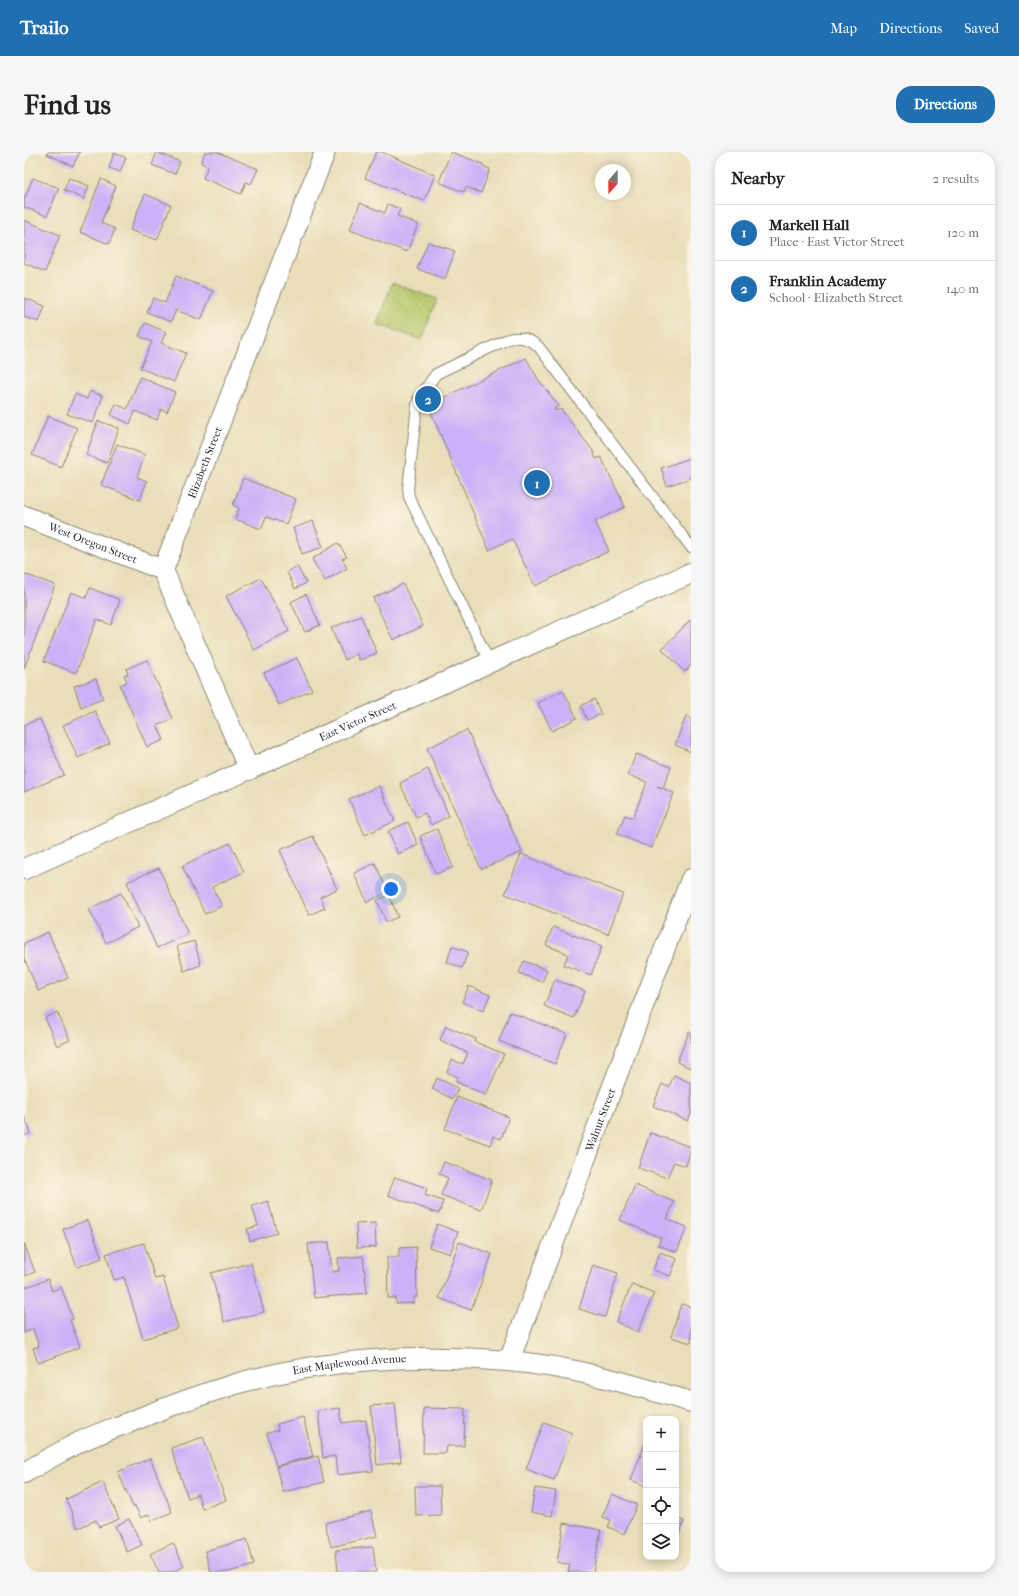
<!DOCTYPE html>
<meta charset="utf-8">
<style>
body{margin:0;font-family:"IM FELL French Canon",serif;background:#f6f6f6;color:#222}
.controls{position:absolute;right:12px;bottom:12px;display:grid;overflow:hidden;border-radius:8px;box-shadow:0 2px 10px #0003}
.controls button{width:36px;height:36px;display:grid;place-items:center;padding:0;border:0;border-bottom:1px solid #e0e0e0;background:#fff;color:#222;font:20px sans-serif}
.compass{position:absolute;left:571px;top:12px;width:36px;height:36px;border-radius:50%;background:#fff;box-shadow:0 2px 10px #0003;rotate:201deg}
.you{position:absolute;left:367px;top:737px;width:14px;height:14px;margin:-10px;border:3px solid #fff;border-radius:50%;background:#1a73e8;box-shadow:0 0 0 6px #1a73e833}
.badge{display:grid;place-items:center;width:26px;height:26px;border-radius:50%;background:#1f6fb2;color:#fff;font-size:13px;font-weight:700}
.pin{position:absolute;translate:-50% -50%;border:2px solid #fff;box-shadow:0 1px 4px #0006}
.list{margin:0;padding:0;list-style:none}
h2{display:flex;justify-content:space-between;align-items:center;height:52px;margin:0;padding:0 16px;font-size:17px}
h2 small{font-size:13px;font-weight:400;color:#767676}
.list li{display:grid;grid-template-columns:26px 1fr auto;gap:12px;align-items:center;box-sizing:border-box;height:56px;padding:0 16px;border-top:1px solid #e0e0e0}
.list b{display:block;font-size:15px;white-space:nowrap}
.list p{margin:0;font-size:13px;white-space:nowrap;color:#767676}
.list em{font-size:13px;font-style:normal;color:#767676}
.icon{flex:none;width:22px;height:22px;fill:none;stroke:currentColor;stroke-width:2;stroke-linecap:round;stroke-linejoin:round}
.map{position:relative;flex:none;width:667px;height:1420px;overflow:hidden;border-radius:16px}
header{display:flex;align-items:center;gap:24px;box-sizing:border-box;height:56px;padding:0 20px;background:#1f6fb2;color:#fff}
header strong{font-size:19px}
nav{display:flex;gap:22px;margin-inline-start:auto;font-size:14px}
.intro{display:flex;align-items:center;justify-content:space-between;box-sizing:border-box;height:96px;padding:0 24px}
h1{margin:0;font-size:28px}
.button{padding:10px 18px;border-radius:16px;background:#1f6fb2;color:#fff;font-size:14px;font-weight:700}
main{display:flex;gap:24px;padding:0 24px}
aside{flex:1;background:#fff;border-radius:16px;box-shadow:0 2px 10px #0003}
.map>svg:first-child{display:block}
.park{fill:url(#park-dots);stroke:#727a4a}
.building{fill:#cbb1f8}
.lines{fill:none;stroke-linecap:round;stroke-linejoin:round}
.lane-casing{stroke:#8a8472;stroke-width:12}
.street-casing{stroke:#8a8472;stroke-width:22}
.lane{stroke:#fff;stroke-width:10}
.street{stroke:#fff;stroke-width:20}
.labels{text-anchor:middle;stroke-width:3.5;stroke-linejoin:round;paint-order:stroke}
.street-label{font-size:11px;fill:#2b2b2b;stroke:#fcf5e5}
</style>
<header>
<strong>Trailo</strong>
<nav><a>Map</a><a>Directions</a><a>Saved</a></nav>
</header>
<div class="intro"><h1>Find us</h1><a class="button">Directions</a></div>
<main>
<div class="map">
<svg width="667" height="1420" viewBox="0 0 667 1420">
<defs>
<pattern id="park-dots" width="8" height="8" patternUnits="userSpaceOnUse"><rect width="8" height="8" fill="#b8c86a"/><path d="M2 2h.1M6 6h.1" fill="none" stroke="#9eac5c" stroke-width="1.8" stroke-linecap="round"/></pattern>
</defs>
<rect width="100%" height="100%" fill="#fcf5e5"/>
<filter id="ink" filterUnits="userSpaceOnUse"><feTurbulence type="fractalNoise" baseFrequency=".025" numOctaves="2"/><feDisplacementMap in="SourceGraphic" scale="8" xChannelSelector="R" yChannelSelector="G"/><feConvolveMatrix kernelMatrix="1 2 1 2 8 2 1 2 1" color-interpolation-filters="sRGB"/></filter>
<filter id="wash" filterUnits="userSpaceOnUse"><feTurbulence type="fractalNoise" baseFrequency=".012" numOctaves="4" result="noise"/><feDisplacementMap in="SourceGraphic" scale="16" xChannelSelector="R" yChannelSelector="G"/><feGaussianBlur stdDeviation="0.9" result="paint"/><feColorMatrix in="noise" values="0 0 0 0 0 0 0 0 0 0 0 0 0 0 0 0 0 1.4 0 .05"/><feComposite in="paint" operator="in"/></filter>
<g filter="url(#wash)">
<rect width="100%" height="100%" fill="#e9deb9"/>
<path class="park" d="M368 131 413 147 398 188 353 172Z"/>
<g id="blocks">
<path class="building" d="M24 0H56L49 14 23 2Z
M133 0 156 10 151 22 128 13Z
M181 0H193L234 17 227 32 222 30 217 42 179 26 184 14 177 11Z
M352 0H358L411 23 400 49 341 26Z
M427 0 459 12V14L466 17 457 41 442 35 440 40 415 30Z
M90 1 102 6 96 20 85 16Z
M9 26 35 36 23 64 0 55V47Z
M45 26 65 34 60 47 40 38Z
M77 27 92 34 77 71 91 77 85 92 56 80Z
M121 42 147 53 133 88 106 78Z
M336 51 361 61 364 52 376 57 373 64 394 72 383 100 326 78Z
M0 68 36 83 21 120 0 111Z
M404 90 431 99 421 127 393 117Z
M152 124 189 139 177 168 152 158 147 170 123 160 129 146 141 151Z
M0 146 21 154 15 170 0 165Z
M121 171 142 180 137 191 162 201 150 230 116 216 128 190 115 184Z
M502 206 514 227 535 254 530 257 531 259 537 257 569 299 572 307 577 305 601 355 571 369 585 399 511 434 488 387 465 398 404 253Z
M116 225 151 240 143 260 137 257 133 268 111 259 106 272 87 263 92 252 103 257Z
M66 239 79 244 69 271 43 262 51 242 63 247Z
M24 264 53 276 37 315 8 303Z
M74 269 95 276 83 311 62 303Z
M93 292 121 303 113 325 123 329 116 348 77 333Z
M667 306V326L643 334 637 316Z
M219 326 272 347 262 372 242 365 237 377 211 367 215 356 209 353Z
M289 369 299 395 278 402 269 376Z
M314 391 323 405 318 407 323 416 301 429 288 407Z
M273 414 282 431 271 437 263 420Z
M0 422 31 433 0 517Z
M237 426 265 479 230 498 202 444Z
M379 432 399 474 369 488 349 446Z
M66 436 96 448 87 473 73 467 52 521 20 509 47 440 62 446Z
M282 442 296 473 281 480 267 450Z
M337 464 353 501 335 508 333 502 321 508 307 476Z
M667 467V513L661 520 638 497Z
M273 506 288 538 255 553 240 521Z
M123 508 149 567 133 573 140 588 123 595 96 533 103 530 100 523 104 522 102 517Z
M72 527 79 547 57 555 50 534Z
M539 538 553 566 528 579 514 551Z
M570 547 577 562 563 568 557 554Z
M71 559 86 591 54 606 39 573Z
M662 564 667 566V600L651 593Z
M16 567 40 623 0 640V573Z
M443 578 498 700 457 717 403 596Z
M612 602 647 615 639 636 633 634 650 641 627 696 593 682 601 663 609 666 623 630 604 623Z
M404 617 425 664 407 673 401 661 392 665 376 631Z
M355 634 371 669 341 683 325 647Z
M384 670 394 693 374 702 364 679Z
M413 677 429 715 412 722 396 684Z
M289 684 313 737 296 745 301 756 285 763 256 698Z
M206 691 220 720 188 735 198 754 181 762 158 714Z
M497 702 599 742 584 782 481 742Z
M351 711 364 740 343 750 330 721Z
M135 716 164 782 133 796 103 730Z
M97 741 114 775 82 791 65 757Z
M365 743 374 765 362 770 353 748Z
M529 775 578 794 567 823 540 813 544 802 522 793Z
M24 780 44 826 14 839 0 806V791Z
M170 789 177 813 160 819 153 794Z
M428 794 444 800 438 816 423 810Z
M500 809 523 818 518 830 495 821Z
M531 828 561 839 550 866 520 854Z
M445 834 466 843 459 859 438 850Z
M33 860 46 888 33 894 21 866Z
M486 860 543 882 531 912 475 889Z
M422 874 452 887 451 890 480 902 462 943 432 930 434 925 423 920 428 908 439 912 444 901 416 888Z
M665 880 667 881V916L653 910Z
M650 923 667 931V962L664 969 629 954 638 932 645 935Z
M413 926 434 936 429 947 408 937Z
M433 945 485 965 477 987 469 984 466 993 421 977Z
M0 964 7 981 0 984Z
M626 981 667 995 662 1014 650 1010 643 1026 614 1016Z
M420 1010 468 1028 457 1058 417 1043 424 1026 415 1022Z
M371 1025 403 1036 401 1043 419 1049 415 1062 364 1043Z
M611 1033 650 1050 643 1067 663 1075 653 1100 634 1093 637 1086 596 1068Z
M244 1049 253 1081 226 1089 223 1077 234 1074 228 1054Z
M64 1068 78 1106 53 1115 39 1077Z
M351 1071 352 1095 333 1096 332 1072Z
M413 1072 434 1080 426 1102 405 1095Z
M305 1090 308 1120 315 1119 314 1106 339 1104 343 1141 290 1146 284 1092Z
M435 1090 468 1102 447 1158 415 1146Z
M0 1091 11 1120 0 1124Z
M120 1091 131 1127 139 1125 154 1176 119 1187 100 1125 90 1128 82 1102Z
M392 1095 393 1145H390V1151L372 1152V1146H364L363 1105H375V1096Z
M636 1100 653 1107 646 1124 629 1118Z
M227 1111 240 1160 200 1170 187 1121Z
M569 1113 594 1121 581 1165 555 1157Z
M24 1127 28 1139 37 1135 49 1167 46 1168 56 1195 14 1211 9 1196 15 1194 9 1177 0 1181V1136Z
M608 1132 630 1141 614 1180 592 1170Z
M657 1152 667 1155V1191L647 1185Z
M371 1252 377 1310 353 1313 347 1254Z
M316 1256 318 1271 342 1268 349 1319 313 1323 311 1304 299 1306 294 1259Z
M400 1256 441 1257 440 1294H423L422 1301H399Z
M279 1265 289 1304 252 1314 243 1281 254 1278 253 1272Z
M520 1270 548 1281 530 1328 502 1317Z
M179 1285 202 1348 178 1357 174 1342 164 1346 147 1296Z
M621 1292H622V1334L607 1328Z
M294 1304 300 1330 259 1340 252 1315Z
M126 1306 148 1360 128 1369 125 1362 117 1366 111 1354 109 1355 94 1320Z
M79 1330 95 1367 75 1375 72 1368 54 1376 42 1347Z
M391 1334H416L417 1363 392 1364Z
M511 1336 532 1339 528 1364 507 1360Z
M588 1342 613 1353 600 1382 584 1375 587 1368 578 1365Z
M347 1359 353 1384 307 1395 301 1371Z
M652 1366 660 1369 653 1389H652Z
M105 1367 118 1393 103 1400 91 1374Z
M540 1371 577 1378 569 1420H544L546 1413 533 1410Z
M223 1387 230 1413 205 1420H187L181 1399Z
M149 1391 160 1414 149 1420H135L126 1402Z
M349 1395 352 1420H314L312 1398Z"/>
</g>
</g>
<g filter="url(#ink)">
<use href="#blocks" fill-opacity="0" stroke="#8a8472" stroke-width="1"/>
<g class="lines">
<g class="lane-casing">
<path id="lane" d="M466 511 385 345 384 337 393 253 395 246 412 222 484 187C497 184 503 186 514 194L667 395"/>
</g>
<g class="street-casing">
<g id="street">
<path id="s1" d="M0 364 139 418"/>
<path id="s2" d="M225 618 139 418 301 0"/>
<path id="s3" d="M0 717 667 421"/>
<path id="s4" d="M485 1209 667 727"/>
<path id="s5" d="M0 1321C17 1311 34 1301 52 1292 69 1283 88 1277 106 1270 142 1255 178 1242 215 1231 301 1207 395 1201 484 1209 546 1214 607 1232 667 1250"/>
</g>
</g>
<use href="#lane" class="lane"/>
<use href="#street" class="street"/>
</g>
</g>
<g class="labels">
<g class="street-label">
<text dy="4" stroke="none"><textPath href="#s2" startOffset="333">Elizabeth Street</textPath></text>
<text dy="4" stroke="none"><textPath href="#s1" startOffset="74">West Oregon Street</textPath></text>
<text dy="4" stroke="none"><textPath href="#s3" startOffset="365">East Victor Street</textPath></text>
<text dy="4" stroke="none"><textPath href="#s4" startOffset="258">Walnut Street</textPath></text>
<text dy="4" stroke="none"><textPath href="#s5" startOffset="346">East Maplewood Avenue</textPath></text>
</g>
</g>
</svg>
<div class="controls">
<button>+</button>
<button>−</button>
<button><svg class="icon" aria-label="locate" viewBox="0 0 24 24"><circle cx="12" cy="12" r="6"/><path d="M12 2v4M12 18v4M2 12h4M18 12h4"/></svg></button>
<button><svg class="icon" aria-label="layers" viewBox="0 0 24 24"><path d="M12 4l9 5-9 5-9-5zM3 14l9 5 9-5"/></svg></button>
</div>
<svg class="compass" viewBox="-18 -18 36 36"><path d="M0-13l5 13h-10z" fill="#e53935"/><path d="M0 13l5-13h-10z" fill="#767676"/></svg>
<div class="you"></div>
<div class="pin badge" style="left:513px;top:331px">1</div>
<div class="pin badge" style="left:404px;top:247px">2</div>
</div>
<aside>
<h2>Nearby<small>2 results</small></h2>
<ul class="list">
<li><span class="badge">1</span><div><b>Markell Hall</b><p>Place · East Victor Street</p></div><em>120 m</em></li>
<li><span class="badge">2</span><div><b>Franklin Academy</b><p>School · Elizabeth Street</p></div><em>140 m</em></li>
</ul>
</aside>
</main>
